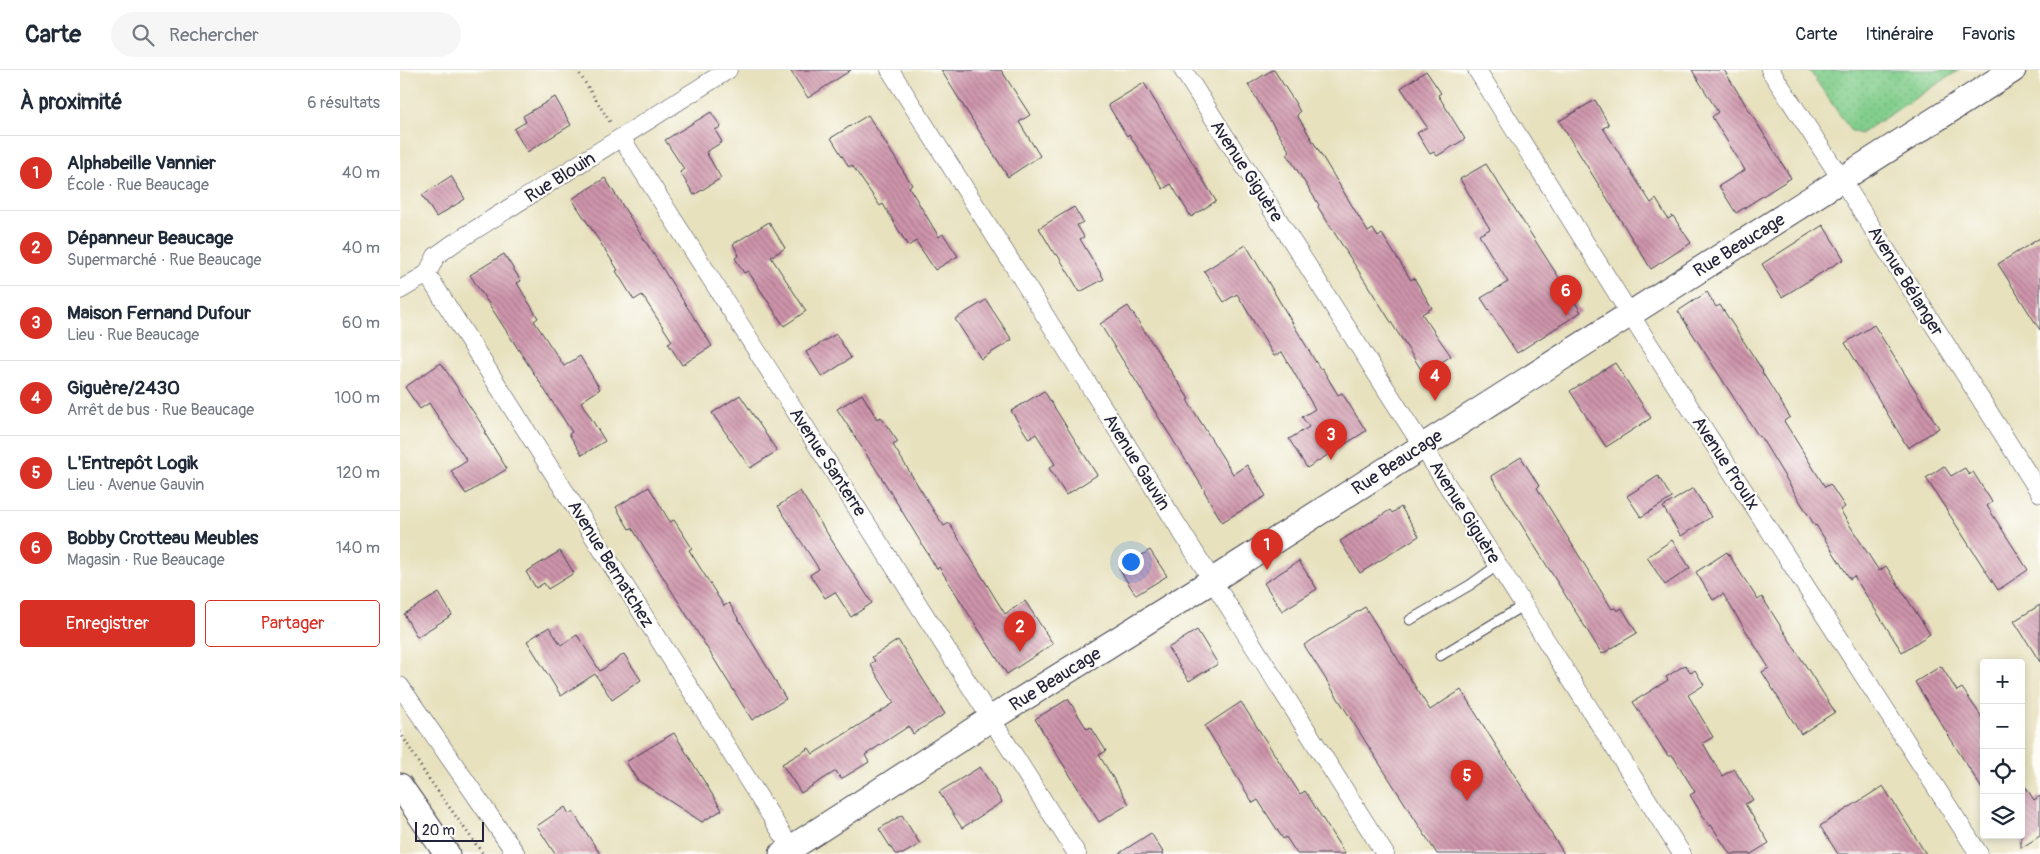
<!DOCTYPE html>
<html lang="fr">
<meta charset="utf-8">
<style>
body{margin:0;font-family:Pangolin,sans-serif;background:#f6f6f7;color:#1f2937}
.controls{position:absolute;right:15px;bottom:15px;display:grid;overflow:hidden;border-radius:5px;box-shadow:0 2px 8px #0003}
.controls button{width:45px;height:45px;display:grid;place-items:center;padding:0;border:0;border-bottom:1px solid #e0e1e3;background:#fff;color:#1f2937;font:25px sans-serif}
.scale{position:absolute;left:15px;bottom:12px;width:69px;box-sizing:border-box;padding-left:5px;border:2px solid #22223b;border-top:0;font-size:14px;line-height:18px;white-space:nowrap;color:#22223b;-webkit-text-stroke:4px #fdfcf7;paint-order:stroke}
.you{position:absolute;left:730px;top:491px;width:18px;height:18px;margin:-12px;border:4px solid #fff;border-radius:50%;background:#1a73e8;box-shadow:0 0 0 8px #1a73e833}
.badge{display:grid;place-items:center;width:32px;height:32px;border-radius:50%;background:#d93025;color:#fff;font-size:16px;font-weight:700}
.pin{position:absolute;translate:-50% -41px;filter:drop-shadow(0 1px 2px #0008)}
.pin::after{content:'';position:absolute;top:26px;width:18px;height:15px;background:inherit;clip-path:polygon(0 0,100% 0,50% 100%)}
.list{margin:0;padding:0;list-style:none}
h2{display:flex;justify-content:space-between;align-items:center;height:65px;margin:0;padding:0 20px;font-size:21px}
h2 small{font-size:16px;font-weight:400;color:#747a83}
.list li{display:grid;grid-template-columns:32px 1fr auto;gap:15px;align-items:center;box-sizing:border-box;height:75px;padding:0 20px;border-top:1px solid #e0e1e3}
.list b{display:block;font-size:19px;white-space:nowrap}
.list p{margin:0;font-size:16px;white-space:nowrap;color:#747a83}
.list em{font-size:16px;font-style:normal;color:#747a83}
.actions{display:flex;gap:10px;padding:15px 20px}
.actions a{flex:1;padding:11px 0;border:1px solid #d93025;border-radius:5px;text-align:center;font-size:18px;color:#d93025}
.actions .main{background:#d93025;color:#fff}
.icon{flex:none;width:28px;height:28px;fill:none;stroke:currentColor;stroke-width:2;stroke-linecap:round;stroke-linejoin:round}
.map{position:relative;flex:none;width:1640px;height:784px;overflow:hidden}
header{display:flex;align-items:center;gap:30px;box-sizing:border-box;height:70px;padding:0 25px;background:#fff;border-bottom:1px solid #e0e1e3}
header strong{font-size:24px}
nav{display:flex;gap:28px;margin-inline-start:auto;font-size:18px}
.search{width:350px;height:45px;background:#f6f6f7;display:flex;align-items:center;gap:12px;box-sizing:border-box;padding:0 18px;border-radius:28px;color:#747a83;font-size:19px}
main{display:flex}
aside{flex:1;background:#fff}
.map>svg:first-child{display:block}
.grass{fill:url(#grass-dots);stroke:#527864}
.building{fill:url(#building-back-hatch)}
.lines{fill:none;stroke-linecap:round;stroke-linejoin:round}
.lane-casing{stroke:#403f4f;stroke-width:11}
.street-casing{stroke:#403f4f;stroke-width:19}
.secondary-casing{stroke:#403f4f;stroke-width:27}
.path{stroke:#403f4f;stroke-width:3;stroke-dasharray:1 4;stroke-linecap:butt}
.lane{stroke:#fff;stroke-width:9}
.street{stroke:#fff;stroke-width:18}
.secondary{stroke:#fff;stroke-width:25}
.labels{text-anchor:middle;stroke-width:4.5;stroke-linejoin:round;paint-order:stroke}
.street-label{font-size:18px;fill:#22223b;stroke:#fdfcf7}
</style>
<header>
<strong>Carte</strong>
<div class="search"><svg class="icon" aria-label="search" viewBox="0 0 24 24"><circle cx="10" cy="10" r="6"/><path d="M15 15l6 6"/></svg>Rechercher</div>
<nav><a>Carte</a><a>Itinéraire</a><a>Favoris</a></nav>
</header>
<main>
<aside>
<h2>À proximité<small>6 résultats</small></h2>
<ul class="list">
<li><span class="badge">1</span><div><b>Alphabeille Vannier</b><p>École · Rue Beaucage</p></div><em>40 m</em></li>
<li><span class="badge">2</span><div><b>Dépanneur Beaucage</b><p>Supermarché · Rue Beaucage</p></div><em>40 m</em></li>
<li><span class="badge">3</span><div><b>Maison Fernand Dufour</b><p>Lieu · Rue Beaucage</p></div><em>60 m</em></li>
<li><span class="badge">4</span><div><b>Giguère/2430</b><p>Arrêt de bus · Rue Beaucage</p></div><em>100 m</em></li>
<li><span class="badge">5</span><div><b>L'Entrepôt Logik</b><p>Lieu · Avenue Gauvin</p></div><em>120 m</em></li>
<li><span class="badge">6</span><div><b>Bobby Crotteau Meubles</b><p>Magasin · Rue Beaucage</p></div><em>140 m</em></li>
</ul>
<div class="actions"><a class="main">Enregistrer</a><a>Partager</a></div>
</aside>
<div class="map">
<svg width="1640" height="784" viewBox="0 0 1640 784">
<defs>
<pattern id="grass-dots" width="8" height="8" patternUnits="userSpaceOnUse" patternTransform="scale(1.25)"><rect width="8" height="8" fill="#82ce8c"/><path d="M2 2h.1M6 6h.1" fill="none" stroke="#70b17a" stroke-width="1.8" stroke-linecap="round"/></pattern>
<pattern id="building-back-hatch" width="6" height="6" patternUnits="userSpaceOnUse" patternTransform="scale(1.25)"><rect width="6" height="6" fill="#ce94aa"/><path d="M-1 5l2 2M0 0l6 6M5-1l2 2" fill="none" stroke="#a7788c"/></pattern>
</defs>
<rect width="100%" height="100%" fill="#fdfcf7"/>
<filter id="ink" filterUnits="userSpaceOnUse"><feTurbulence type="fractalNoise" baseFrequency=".02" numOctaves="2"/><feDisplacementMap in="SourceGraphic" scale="10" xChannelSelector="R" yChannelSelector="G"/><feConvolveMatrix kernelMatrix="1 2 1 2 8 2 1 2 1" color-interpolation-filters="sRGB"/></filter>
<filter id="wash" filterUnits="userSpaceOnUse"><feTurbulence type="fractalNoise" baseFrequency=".0096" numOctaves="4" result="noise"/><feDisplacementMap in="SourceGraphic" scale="20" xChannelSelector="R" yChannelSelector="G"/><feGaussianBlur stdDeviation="1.12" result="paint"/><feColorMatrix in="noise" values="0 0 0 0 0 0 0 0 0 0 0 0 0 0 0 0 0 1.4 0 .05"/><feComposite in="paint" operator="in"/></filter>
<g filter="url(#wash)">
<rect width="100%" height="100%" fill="#e7e1be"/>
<path class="grass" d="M1409 0H1559L1460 64 1450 60Z"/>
<g id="blocks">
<path class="building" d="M390 0H451L408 28Z
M541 0H601L630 45 619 52 640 86 608 107Z
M872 0H874L896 34 900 42 897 45 968 162 973 159 978 167 982 164 1011 210 1014 208 1032 238 1022 244 1051 286 1024 304 918 137 919 135 887 84 890 82 848 15Z
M1292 0H1324L1391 108 1336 143 1319 116 1345 100 1312 47 1318 42Z
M1026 1 1041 23 1038 25 1065 69 1037 86 1034 82 1030 84 1017 63 1027 57 1001 18Z
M744 13 816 131 791 147 771 114 763 119 729 64 727 66 708 35Z
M155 27 171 55 127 82 114 59 126 52 123 46Z
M1195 30 1209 55 1203 58 1251 133 1256 129 1268 149 1273 146 1291 173 1251 199 1159 51Z
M311 42 321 57 315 60 322 72 306 82 321 108 294 125 280 102 284 99 265 70Z
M468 45 512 115 509 117 539 167 543 164 558 186 535 200 516 171 508 176 483 134 480 136 452 95 449 97 431 68Z
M1086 94 1181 242 1117 283 1081 228 1108 212 1079 165 1090 159 1060 109Z
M51 106 65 129 36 147 22 125Z
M205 108 312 276 282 295 268 273 272 271 242 225 234 230 216 201 218 200 172 129Z
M674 137 683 152 677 155 684 167 680 169 704 209 680 222 657 184 655 185 639 158Z
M369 152 385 178 371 187 406 241 384 256 348 201 344 203 335 188 339 185 333 174Z
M1423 155 1444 189 1382 227 1362 194Z
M1640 168V260L1598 194Z
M846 175 920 299 922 298 938 325 942 323 966 361 907 398 889 369 909 357 902 347 915 339 882 282 874 286 837 224 824 232 804 201Z
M104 184 121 211 117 213 138 248 134 251 164 296 180 286 200 319 181 332 205 371 182 385 169 364 172 362 70 205Z
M1307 222 1316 237 1320 235 1363 301 1362 302 1390 347 1384 351 1425 417 1430 414 1445 437 1440 440 1479 501 1486 496 1530 564 1502 582 1454 506 1450 509 1416 455 1415 456 1360 366 1359 367 1278 241Z
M586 230 612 270 581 289 555 249Z
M728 236 789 329 787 330 833 404 847 395 866 426 822 452 804 421H805L700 254Z
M1474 255 1539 358 1508 378 1445 273Z
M436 264 451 288 422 307 406 282Z
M41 293 86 361 84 362 107 399 66 424 51 401 67 391 29 333 20 339 5 317Z
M1215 293 1251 348 1206 377 1170 321Z
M644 321 697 405 666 425 649 398 655 394 636 364 629 369 611 341Z
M462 324 477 349 481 347 498 372 493 375 535 443 544 456 549 453 605 544 625 531 653 574 607 604 539 497 537 499 483 410 437 339Z
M340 325 377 381 350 398 312 343Z
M1121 387 1139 416 1137 418 1212 539 1215 538 1217 541 1222 538 1237 563 1202 584 1091 406Z
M1544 396 1551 406 1565 398 1569 405 1573 402 1592 432 1587 436 1628 500 1598 520 1526 408Z
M1258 406 1272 428 1241 447 1227 426Z
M249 417 270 452 274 450 292 478 289 480 324 536 329 533 386 629 352 650 258 499 232 458 229 459 216 437Z
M1293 418 1311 447 1281 466 1263 437Z
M400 421 472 533 451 547 435 522 425 528 410 505 419 499 378 436Z
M1001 437 1019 466 960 503 940 471 990 440 992 443Z
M1272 470 1290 498 1265 515 1247 487Z
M750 480 767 506 736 525 719 499Z
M160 481 174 503 148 519 144 513 136 518 126 502Z
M1327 482 1358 530 1362 527 1435 642 1401 664 1362 602 1369 598 1323 524 1313 530 1296 502Z
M899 491 917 519 882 541 864 513Z
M39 523 52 545 17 567 4 544Z
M1640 535V592L1614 551Z
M965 537 1030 640 1061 620 1164 784H1037L904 575Z
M149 557 161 575 177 565 200 601 224 584 241 610 212 630 195 604 161 626 127 571Z
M797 560 818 594 789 611 768 578Z
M498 570 545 644 513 664 509 656 465 685 469 692 441 709 436 701 401 723 382 694 409 678 413 684 494 633 470 594 475 591 472 587Z
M1285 595 1291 603 1295 600 1304 615 1288 625 1313 667 1303 673 1322 706 1334 699 1353 730 1345 734 1369 773 1351 784H1330L1311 755 1309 756 1290 725 1295 722 1273 686H1268L1233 632 1268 610 1266 607Z
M1541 596 1557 621 1562 618 1583 649 1584 722 1515 612Z
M668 629 687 659 691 657 706 681 699 685 729 734 699 752 635 649Z
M841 632 900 724 905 721 945 784H897L886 767 883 769 858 730 853 733 805 656Z
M274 663 322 740 302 752 237 710 226 692Z
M580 697 602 732 562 758 539 722Z
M1621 710 1634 730 1640 726V766L1621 778Z
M1483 716 1526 784H1438L1420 756Z
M165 737 169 744 173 742 200 784H155L137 756Z
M502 745 520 774 503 784H495L479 759Z
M751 763 764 784H718Z"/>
</g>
</g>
<g filter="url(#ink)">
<use href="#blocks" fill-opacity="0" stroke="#403f4f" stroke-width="1"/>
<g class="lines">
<g class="lane-casing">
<path id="lane" d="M1010 550 1070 515 1098 495
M1040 586 1124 535"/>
</g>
<g class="street-casing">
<path id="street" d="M490 0 985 784
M783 0 1282 784
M1077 0 1245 268 1579 784
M1370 0 1442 110 1640 423
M222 69 677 784
M27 204 395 784
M0 220 27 204 36 186 54 173 328 0
M0 616 116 784"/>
</g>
<g class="secondary-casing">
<path id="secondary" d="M0 716 47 784
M382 784 592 648 813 510 1613 0"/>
</g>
<path class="path" d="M177 0 210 52
M0 662 24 702 83 784"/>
<use href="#lane" class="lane"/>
<use href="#street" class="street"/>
<use href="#secondary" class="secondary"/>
</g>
</g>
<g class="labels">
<g class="street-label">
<text transform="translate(847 101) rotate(57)" y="6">Avenue Giguère</text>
<text transform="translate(160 107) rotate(-32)" y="6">Rue Blouin</text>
<text transform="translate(1339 175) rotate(-32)" y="6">Rue Beaucage</text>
<text transform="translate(1506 211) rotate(58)" y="6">Avenue Bélanger</text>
<text transform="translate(428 392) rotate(57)" y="6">Avenue Santerre</text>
<text transform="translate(737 392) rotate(58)" y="6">Avenue Gauvin</text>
<text transform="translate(997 392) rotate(-33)" y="6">Rue Beaucage</text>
<text transform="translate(1326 393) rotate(57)" y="6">Avenue Proulx</text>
<text transform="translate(1065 442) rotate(58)" y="6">Avenue Giguère</text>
<text transform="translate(211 494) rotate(58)" y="6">Avenue Bernatchez</text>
<text transform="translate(655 609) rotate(-32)" y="6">Rue Beaucage</text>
</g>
</g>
</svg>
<div class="controls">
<button>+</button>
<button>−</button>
<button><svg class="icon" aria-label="locate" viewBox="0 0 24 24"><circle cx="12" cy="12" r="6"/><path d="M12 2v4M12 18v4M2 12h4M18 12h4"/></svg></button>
<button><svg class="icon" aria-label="layers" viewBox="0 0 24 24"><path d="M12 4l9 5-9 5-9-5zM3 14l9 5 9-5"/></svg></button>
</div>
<div class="scale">20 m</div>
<div class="you"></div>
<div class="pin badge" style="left:867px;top:500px">1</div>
<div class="pin badge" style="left:620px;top:582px">2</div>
<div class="pin badge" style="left:931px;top:390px">3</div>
<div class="pin badge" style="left:1035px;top:331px">4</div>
<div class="pin badge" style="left:1067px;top:731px">5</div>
<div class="pin badge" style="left:1166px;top:246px">6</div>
</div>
</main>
